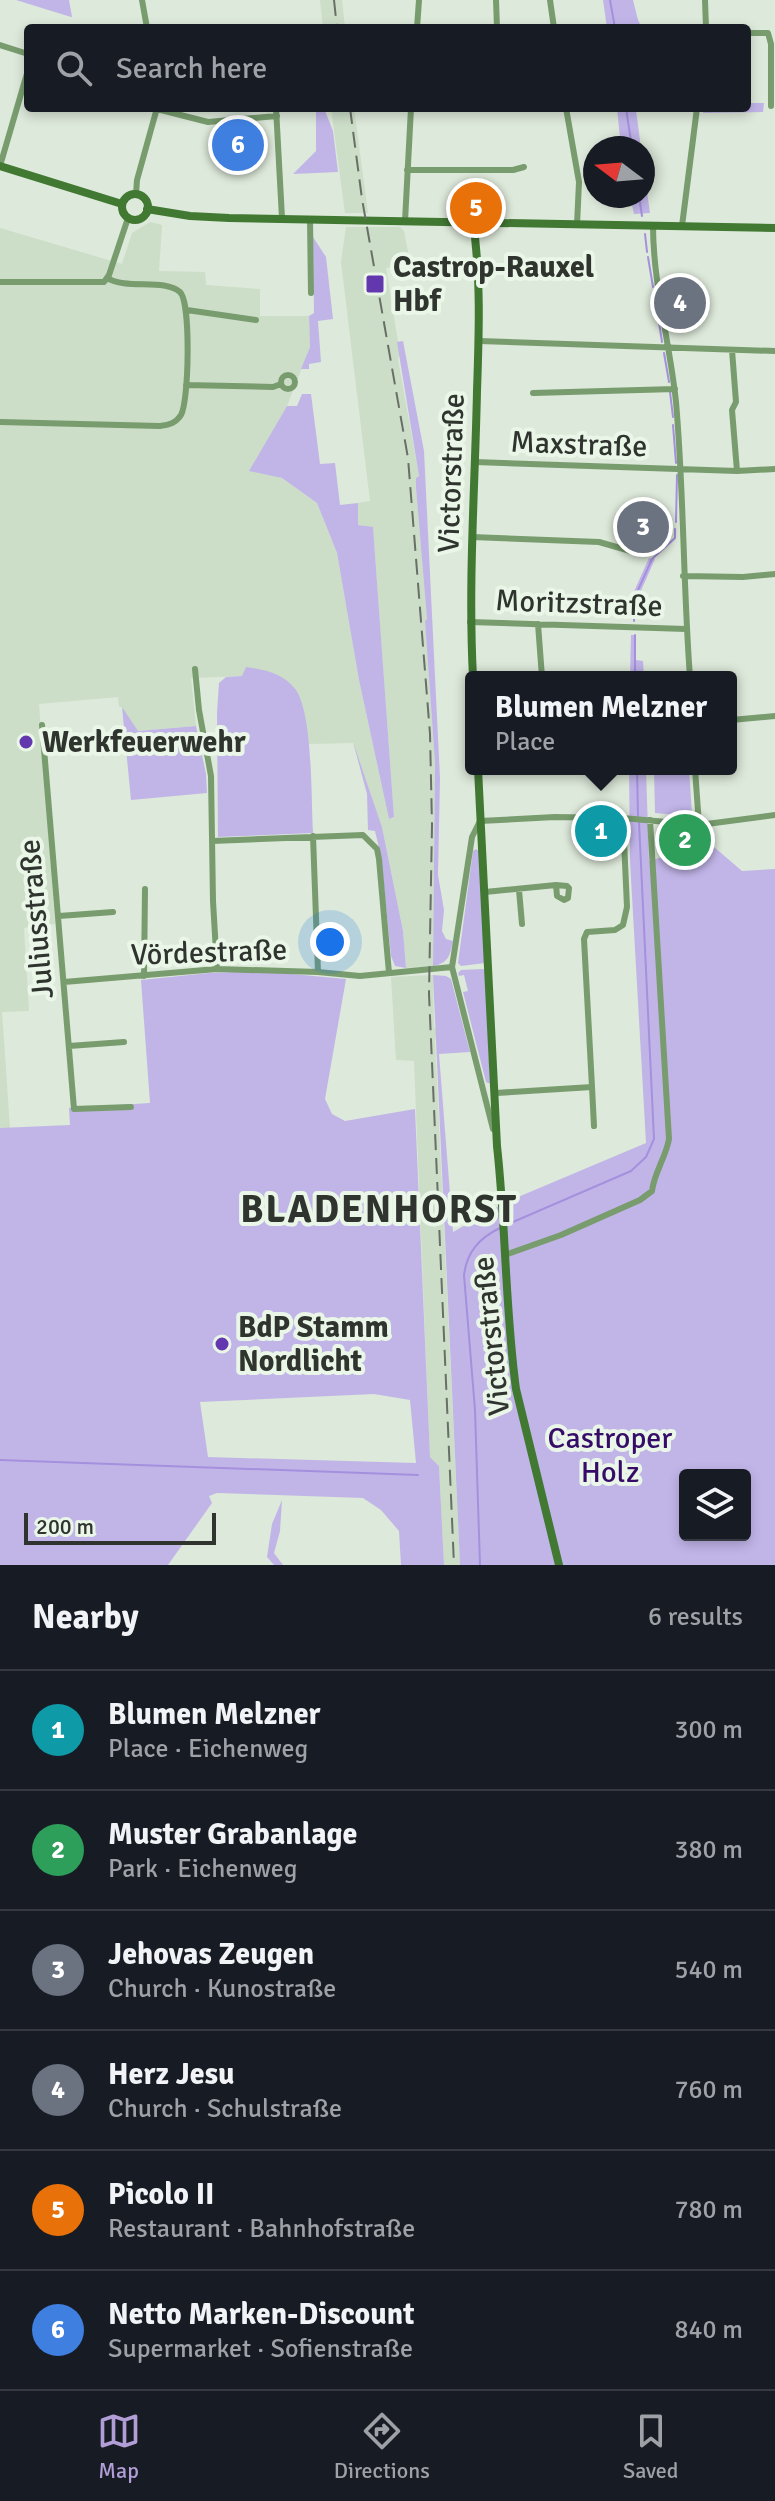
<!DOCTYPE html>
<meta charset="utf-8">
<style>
body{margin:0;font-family:Signika,sans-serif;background:#20242c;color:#f1f3f6}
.controls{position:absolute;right:24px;bottom:24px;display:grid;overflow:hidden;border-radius:8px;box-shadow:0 4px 12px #0003}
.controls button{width:72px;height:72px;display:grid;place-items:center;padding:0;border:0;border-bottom:2px solid #363941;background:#171b24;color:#f1f3f6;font:40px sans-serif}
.compass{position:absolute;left:583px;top:136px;width:72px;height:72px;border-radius:50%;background:#171b24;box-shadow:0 4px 12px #0003;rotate:286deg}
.scale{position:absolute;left:24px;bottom:20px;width:192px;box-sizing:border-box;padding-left:8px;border:4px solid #2f342e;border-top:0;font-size:22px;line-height:28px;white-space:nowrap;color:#2f342e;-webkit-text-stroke:6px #eaf6e7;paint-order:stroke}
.you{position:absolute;left:330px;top:942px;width:28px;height:28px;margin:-20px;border:6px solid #fff;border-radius:50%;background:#1a73e8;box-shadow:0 0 0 12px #1a73e833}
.badge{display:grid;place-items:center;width:52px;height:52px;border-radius:50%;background:#b19ed6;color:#fff;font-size:26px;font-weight:700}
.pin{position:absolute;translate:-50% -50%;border:4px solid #fff;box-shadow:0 2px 8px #0006}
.popup{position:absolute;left:465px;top:671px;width:272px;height:104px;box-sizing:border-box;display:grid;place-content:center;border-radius:8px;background:#171b24;filter:drop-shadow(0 2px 6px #0005);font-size:26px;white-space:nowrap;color:#9ea1a6}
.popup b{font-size:30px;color:#f1f3f6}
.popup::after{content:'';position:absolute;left:50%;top:100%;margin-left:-16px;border:16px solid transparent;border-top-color:#171b24}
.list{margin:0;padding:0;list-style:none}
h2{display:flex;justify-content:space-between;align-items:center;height:104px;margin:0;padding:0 32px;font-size:34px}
h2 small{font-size:26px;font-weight:400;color:#9ea1a6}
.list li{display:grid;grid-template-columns:52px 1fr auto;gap:24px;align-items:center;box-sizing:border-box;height:120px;padding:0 32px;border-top:2px solid #363941}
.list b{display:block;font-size:30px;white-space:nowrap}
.list p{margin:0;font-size:26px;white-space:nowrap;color:#9ea1a6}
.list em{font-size:26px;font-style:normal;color:#9ea1a6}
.icon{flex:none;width:44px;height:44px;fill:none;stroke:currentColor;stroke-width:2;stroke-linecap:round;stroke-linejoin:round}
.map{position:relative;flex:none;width:775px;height:1565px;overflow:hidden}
.search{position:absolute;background:#171b24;box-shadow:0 4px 12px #0003;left:24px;right:24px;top:24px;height:88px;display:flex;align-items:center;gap:20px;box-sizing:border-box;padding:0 28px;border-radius:8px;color:#9ea1a6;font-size:30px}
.sheet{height:824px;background:#171b24}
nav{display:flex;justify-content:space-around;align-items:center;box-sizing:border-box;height:112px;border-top:2px solid #363941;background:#171b24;font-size:22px;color:#9ea1a6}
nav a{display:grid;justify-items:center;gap:4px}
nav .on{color:#b19ed6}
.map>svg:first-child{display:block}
.built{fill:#ccddc8}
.green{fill:#c1b5e8;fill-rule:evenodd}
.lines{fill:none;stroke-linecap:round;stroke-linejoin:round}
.stream{stroke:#a490dd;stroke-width:2}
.street{stroke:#789c6e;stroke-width:6}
.secondary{stroke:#417832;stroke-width:8}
.rail{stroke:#676f66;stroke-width:2;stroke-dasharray:16 8;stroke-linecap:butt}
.poi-dot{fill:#6337ae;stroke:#eaf6e7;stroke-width:3}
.labels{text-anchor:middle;stroke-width:8;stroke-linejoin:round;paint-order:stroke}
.poi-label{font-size:30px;font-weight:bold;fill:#2f342e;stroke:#eaf6e7;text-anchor:start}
.street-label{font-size:30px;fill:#2f342e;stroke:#eaf6e7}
.park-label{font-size:30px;fill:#350c68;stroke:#eaf6e7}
.district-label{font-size:38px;font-weight:bold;letter-spacing:2px;fill:#2f342e;stroke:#eaf6e7}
</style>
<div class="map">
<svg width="775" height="1565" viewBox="0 0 775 1565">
<rect width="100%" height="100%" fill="#dde9da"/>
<path class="built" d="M320 0H342L345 28H323Z
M331 108H354L368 213H345Z
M150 222 162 225 159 271 205 272 206 285 260 289V316H309L310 347 287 406 250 470 282 478 317 503 337 553 359 680 389 819 394 817 373 528 358 525V503L370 501 341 262 346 227H400L404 231 409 257 405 265 386 268 400 354 398 359 419 476 416 478V488L427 619 425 622 435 763 433 966 406 968 403 931 382 827 353 743 308 744 303 707 242 676 191 678 196 726 137 731 122 707H119L118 697 39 704 55 924 24 928 29 1011 2 1012 10 1128H0V228L122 264 132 233Z
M433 975 434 1027 437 1031 435 1041 460 1565H444L439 1466 430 1457 414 1061 396 1060 391 977Z"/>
<path class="green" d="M16 0H69L72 17H71Z
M603 0H633L638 20 642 28H607Z
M747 103H764L763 112 703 113 704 108H747Z
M316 108H324L333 131 338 172 293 174 316 151Z
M617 108H687L636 110 641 148H621Z
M643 163 650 213 634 214 630 196H643Z
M313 237 326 257 333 319 318 321 321 362 309 364V369H301L310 347 309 316 314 313Z
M403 341 424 451 440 778 438 875 444 910 442 931 446 939 453 941C450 955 449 963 433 966L435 763 425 621 427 619 416 488V478L419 476 397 342Z
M302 394H311L320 464 335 463 340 505 358 503V525L373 527 394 817 389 819 359 680 337 553 317 503 282 478 249 471 287 406H297Z
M649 558 655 559 636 602V619H631L632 596Z
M631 635H636V660L643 661 644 677H630Z
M246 667C266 670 283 673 296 690 313 715 311 800 313 833L218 837 217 713 219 683 226 677 242 676Z
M122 707 138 731 196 726 206 774 207 793 131 800Z
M353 742 382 827 403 931 406 968 395 966 391 956 381 856 375 831 368 830 367 794Z
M629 769H646L649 861 676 853V830L691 832 696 848 714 847 742 871 775 869V1565H460L433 975 446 976 451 979 470 1052 439 1054 453 1232 504 1203 646 1143 630 861ZM685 1475H745V1535H685Z
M654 769H689L692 814 688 816 655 813Z
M476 849 479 851 485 963 461 966 458 963 473 851Z
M483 969 485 970 490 1083H488L486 1082 463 992 468 991 464 975 459 976 458 973 461 970Z
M259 971 346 979 325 1099 332 1114 345 1121 415 1109 430 1457 439 1466 444 1565H401L399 1531 381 1510 363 1498 217 1493 209 1496 212 1503 168 1565H0V1128L70 1125 69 1108 150 1103 141 980 209 973ZM374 1394 410 1400 416 1463 208 1457 200 1402Z
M282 1500 280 1531 274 1553 283 1565H274L267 1557 272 1524Z"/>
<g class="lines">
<path class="stream" d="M610 0 615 28
M626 108 632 148
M639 196 642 216
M645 234 647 252
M648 257 653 287
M655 296 662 342
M664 353 669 382
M670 392 673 417
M673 425 676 463
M676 522 677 475
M634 621V599L652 559 675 538V529
M635 635V677
M637 769 638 816
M506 1225 631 1171 646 1157 654 1139 639 822
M0 1460 418 1475
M480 1565 475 1410 464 1275C467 1252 479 1238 500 1228"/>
<path class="street" d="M142 0 147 28
M496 0 497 28
M550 0 554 28
M705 0 706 28
M417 28 419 0
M747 33H768L771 44V106
M0 45 28 54
M276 108 282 218
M566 108 579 182 577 225
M157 109 208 122 277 116
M0 166 28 70
M407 170H513L524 167
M136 194 137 180 157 108
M310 219 311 293
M405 221 411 108
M653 225C653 285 670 343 676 402 684 493 683 585 690 677
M682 226 697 108
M0 282H104L109 275 128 218
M187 310 256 320
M479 341 775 351
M732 350 736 402 732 410 737 471
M281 382a7 7 0 1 1 14 0a7 7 0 1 1-14 0Z
M186 385 273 387 281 384
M533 393 675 389
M0 422 160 426C169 425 176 423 181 415 189 401 191 302 180 292 164 278 127 290 107 278
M475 462 737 471 775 469
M472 537 599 542 634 552
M683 576 743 577 775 574
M470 622 686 629
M538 624 542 677
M195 669 199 710 211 776 213 901 217 969
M731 720 775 716
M42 725 74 1109 131 1107
M695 769 699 825
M313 836 318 972
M212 841 363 835 377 849 379 859 389 973
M519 890 522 924
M485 892 556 885 557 896 564 900 568 898 569 888 567 886 556 885
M59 916 113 912
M144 976 145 889
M64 982 217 969 318 972 360 976 452 967
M69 1046 124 1042
M592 1087 594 1126
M496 1093 592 1087 584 939 587 932 615 930 623 925 627 907 623 818
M493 1129 452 967 472 837 480 821 555 817 623 818 699 825 775 815
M505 1255 561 1235 640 1200 652 1191C654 1173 666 1157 669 1139L650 820"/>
<path class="secondary" d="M0 166 122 204
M122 207a13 13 0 1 1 26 0a13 13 0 1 1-26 0Z
M147 209 190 216 229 218 775 228
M473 677C468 582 475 487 477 391 479 334 481 278 473 221
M478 769 497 1146C506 1227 505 1308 516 1389L559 1565"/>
<path class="rail" d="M334 0 337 28
M350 108 362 199 408 458 430 734 432 825 429 994 454 1565"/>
</g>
<g class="poi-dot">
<rect x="365" y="274" width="20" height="20" rx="4"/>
<circle cx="26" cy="742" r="8"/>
<circle cx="222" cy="1344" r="8"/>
</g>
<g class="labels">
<g class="poi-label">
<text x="393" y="277">Castrop-Rauxel<tspan x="393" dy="34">Hbf</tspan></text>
<text x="42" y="752">Werkfeuerwehr</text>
<text x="238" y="1337">BdP Stamm<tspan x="238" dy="34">Nordlicht</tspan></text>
</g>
<g class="street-label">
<text transform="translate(579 444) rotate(2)" y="10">Maxstraße</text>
<text transform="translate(451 473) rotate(-88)" y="10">Victorstraße</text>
<text transform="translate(579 603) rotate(2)" y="10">Moritzstraße</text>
<text transform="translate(36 919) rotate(-95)" y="10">Juliusstraße</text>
<text transform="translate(209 952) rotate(-2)" y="10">Vördestraße</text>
<text transform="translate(491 1336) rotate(-96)" y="10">Victorstraße</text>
</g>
<g class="park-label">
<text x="610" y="1448">Castroper<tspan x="610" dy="34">Holz</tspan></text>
</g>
<g class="district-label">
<text x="379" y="1222">BLADENHORST</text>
</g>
</g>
</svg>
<div class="controls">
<button><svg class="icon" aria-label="layers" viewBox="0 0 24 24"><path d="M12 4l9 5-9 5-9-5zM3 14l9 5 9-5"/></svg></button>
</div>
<svg class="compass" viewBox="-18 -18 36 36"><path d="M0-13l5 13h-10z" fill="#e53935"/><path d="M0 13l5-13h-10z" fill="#9ea1a6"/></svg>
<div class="scale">200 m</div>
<div class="you"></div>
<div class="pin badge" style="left:601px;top:831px;background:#0f9aa8">1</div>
<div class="popup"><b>Blumen Melzner</b>Place</div>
<div class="pin badge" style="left:685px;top:840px;background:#2e9e5b">2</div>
<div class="pin badge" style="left:643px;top:527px;background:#6b7280">3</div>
<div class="pin badge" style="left:680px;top:303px;background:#6b7280">4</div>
<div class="pin badge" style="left:476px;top:208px;background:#e8710a">5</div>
<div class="pin badge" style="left:238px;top:145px;background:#3f7fe0">6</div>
<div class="search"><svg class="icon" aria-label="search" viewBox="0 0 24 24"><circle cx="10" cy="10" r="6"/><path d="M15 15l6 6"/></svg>Search here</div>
</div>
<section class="sheet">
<h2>Nearby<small>6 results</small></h2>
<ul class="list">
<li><span class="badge" style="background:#0f9aa8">1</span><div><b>Blumen Melzner</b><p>Place · Eichenweg</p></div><em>300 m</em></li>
<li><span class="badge" style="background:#2e9e5b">2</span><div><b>Muster Grabanlage</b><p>Park · Eichenweg</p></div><em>380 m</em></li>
<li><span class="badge" style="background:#6b7280">3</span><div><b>Jehovas Zeugen</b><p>Church · Kunostraße</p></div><em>540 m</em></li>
<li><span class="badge" style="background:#6b7280">4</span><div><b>Herz Jesu</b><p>Church · Schulstraße</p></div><em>760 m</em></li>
<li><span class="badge" style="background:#e8710a">5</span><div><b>Picolo II</b><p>Restaurant · Bahnhofstraße</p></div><em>780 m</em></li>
<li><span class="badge" style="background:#3f7fe0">6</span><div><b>Netto Marken-Discount</b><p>Supermarket · Sofienstraße</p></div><em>840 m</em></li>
</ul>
</section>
<nav>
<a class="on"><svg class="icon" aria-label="map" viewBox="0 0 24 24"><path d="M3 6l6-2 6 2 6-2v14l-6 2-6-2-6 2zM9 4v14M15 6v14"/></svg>Map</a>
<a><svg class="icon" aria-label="directions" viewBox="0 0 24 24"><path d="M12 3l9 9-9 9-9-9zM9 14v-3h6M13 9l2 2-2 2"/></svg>Directions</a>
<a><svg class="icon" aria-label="saved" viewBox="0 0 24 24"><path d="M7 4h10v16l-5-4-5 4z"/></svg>Saved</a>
</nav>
